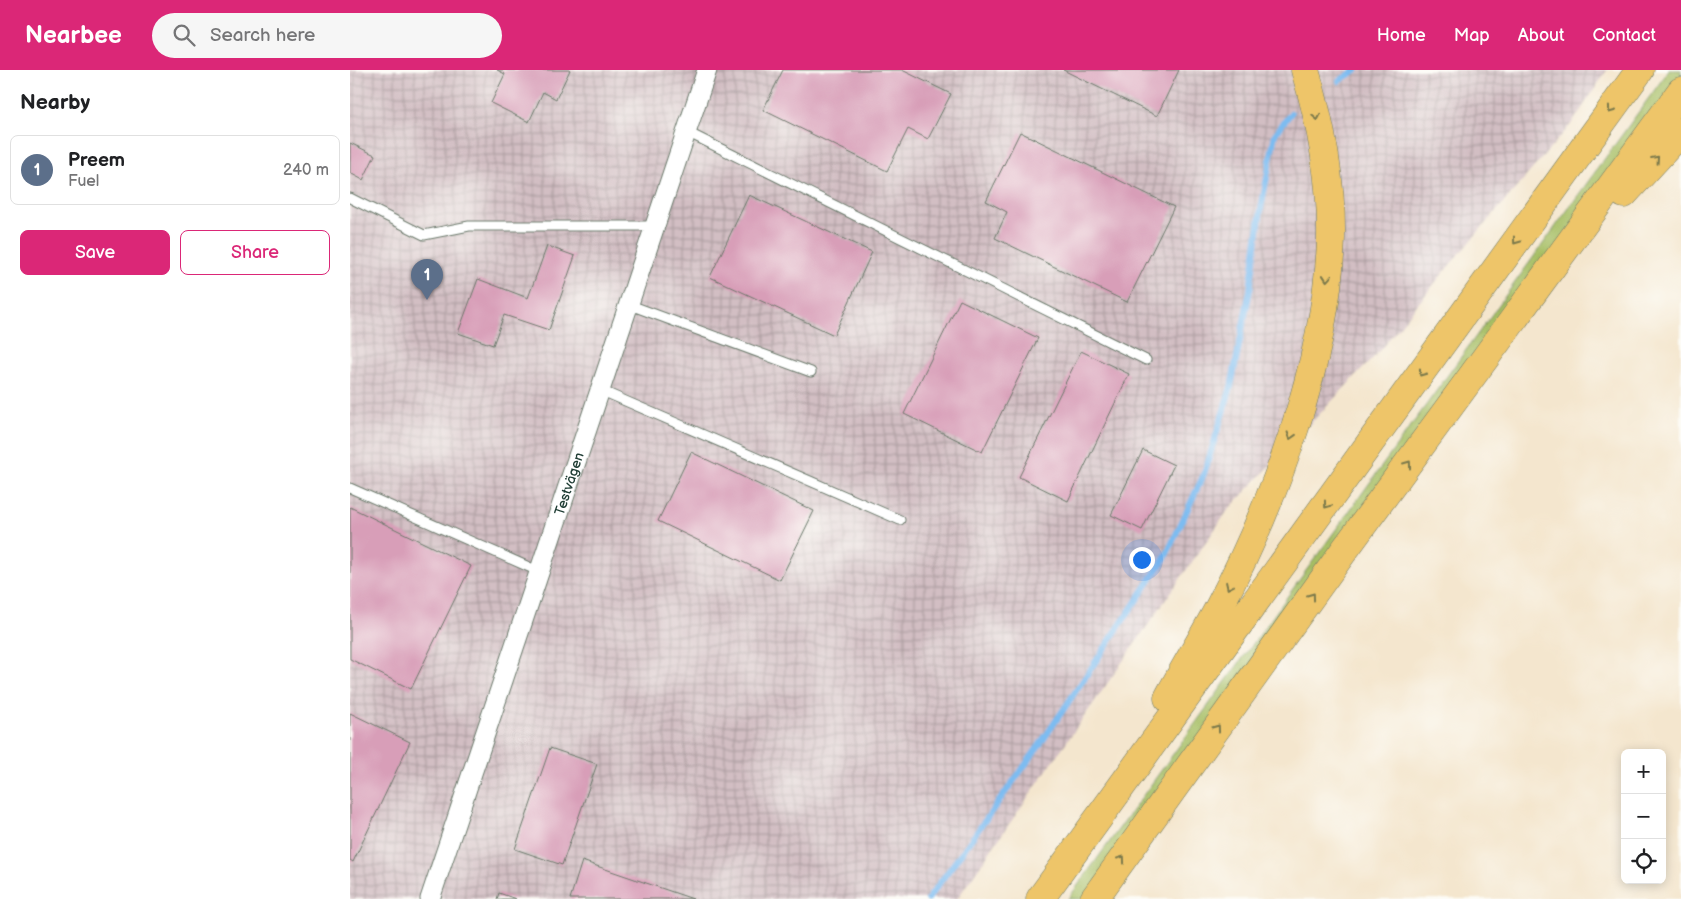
<!DOCTYPE html>
<meta charset="utf-8">
<style>
body{margin:0;font-family:"Balsamiq Sans",sans-serif;background:#f6f6f6;color:#202124}
.controls{position:absolute;right:15px;bottom:15px;display:grid;overflow:hidden;border-radius:8px;box-shadow:0 2px 12px #0003}
.controls button{width:45px;height:45px;display:grid;place-items:center;padding:0;border:0;border-bottom:1px solid #e0e0e0;background:#fff;color:#202124;font:25px sans-serif}
.you{position:absolute;left:791px;top:489px;width:18px;height:18px;margin:-12px;border:4px solid #fff;border-radius:50%;background:#1a73e8;box-shadow:0 0 0 8px #1a73e833}
.badge{display:grid;place-items:center;width:32px;height:32px;border-radius:50%;background:#db2777;color:#fff;font-size:16px;font-weight:700}
.pin{position:absolute;translate:-50% -41px;filter:drop-shadow(0 1px 2px #0008)}
.pin::after{content:'';position:absolute;top:26px;width:18px;height:15px;background:inherit;clip-path:polygon(0 0,100% 0,50% 100%)}
.list{margin:0;padding:0;list-style:none}
h2{display:flex;justify-content:space-between;align-items:center;height:65px;margin:0;padding:0 20px;font-size:21px}
h2 small{font-size:16px;font-weight:400;color:#757577}
.list li{display:grid;grid-template-columns:32px 1fr auto;gap:15px;align-items:center;box-sizing:border-box;height:70px;margin:0 10px 10px;padding:0 10px;border:1px solid #e0e0e0;border-radius:8px}
.list b{display:block;font-size:19px;white-space:nowrap}
.list p{margin:0;font-size:16px;white-space:nowrap;color:#757577}
.list em{font-size:16px;font-style:normal;color:#757577}
.actions{display:flex;gap:10px;padding:15px 20px}
.actions a{flex:1;padding:11px 0;border:1px solid #db2777;border-radius:8px;text-align:center;font-size:18px;color:#db2777}
.actions .main{background:#db2777;color:#fff}
.icon{flex:none;width:28px;height:28px;fill:none;stroke:currentColor;stroke-width:2;stroke-linecap:round;stroke-linejoin:round}
.map{position:relative;flex:none;width:1331px;height:829px;overflow:hidden}
header{display:flex;align-items:center;gap:30px;box-sizing:border-box;height:70px;padding:0 25px;background:#db2777;color:#fff}
header strong{font-size:24px}
nav{display:flex;gap:28px;margin-inline-start:auto;font-size:18px}
.search{width:350px;height:45px;background:#f6f6f6;display:flex;align-items:center;gap:12px;box-sizing:border-box;padding:0 18px;border-radius:28px;color:#757577;font-size:19px}
main{display:flex}
aside{flex:1;background:#fff}
.map>svg:first-child{display:block}
.industrial{fill:url(#industrial-grid)}
.grass{fill:#a6be64;stroke:#627e4c}
.lines{fill:none;stroke-linecap:round;stroke-linejoin:round}
.stream{stroke:#7dbcf1;stroke-width:6}
.building{fill:#d89eb8}
.service-casing{stroke:#6a786a;stroke-width:11}
.minor-casing{stroke:#6a786a;stroke-width:21}
.motorway-casing{stroke:#6a786a;stroke-width:29}
.service{stroke:#fff;stroke-width:9}
.minor{stroke:#fff;stroke-width:19}
.motorway{stroke:#eec569;stroke-width:28}
.oneway{stroke:#7c7a4c}
.labels{text-anchor:middle;stroke-width:4;stroke-linejoin:round;paint-order:stroke}
.street-label{font-size:14px;fill:#1f3d34;stroke:#fdfcf7}
</style>
<header>
<strong>Nearbee</strong>
<div class="search"><svg class="icon" aria-label="search" viewBox="0 0 24 24"><circle cx="10" cy="10" r="6"/><path d="M15 15l6 6"/></svg>Search here</div>
<nav><a>Home</a><a>Map</a><a>About</a><a>Contact</a></nav>
</header>
<main>
<aside>
<h2>Nearby<small></small></h2>
<ul class="list">
<li><span class="badge" style="background:#5c6f8a">1</span><div><b>Preem</b><p>Fuel</p></div><em>240 m</em></li>
</ul>
<div class="actions"><a class="main">Save</a><a>Share</a></div>
</aside>
<div class="map">
<svg width="1331" height="829" viewBox="0 0 1331 829">
<defs>
<pattern id="industrial-grid" width="8" height="8" patternUnits="userSpaceOnUse" patternTransform="scale(1.25)"><rect width="8" height="8" fill="#d2bec3"/><path d="M0 4h8M4 0v8" fill="none" stroke="#aa9c9f"/></pattern>
</defs>
<rect width="100%" height="100%" fill="#fdfcf7"/>
<filter id="ink" filterUnits="userSpaceOnUse"><feTurbulence type="fractalNoise" baseFrequency=".02" numOctaves="2"/><feDisplacementMap in="SourceGraphic" scale="10" xChannelSelector="R" yChannelSelector="G"/><feConvolveMatrix kernelMatrix="1 2 1 2 8 2 1 2 1" color-interpolation-filters="sRGB"/></filter>
<filter id="wash" filterUnits="userSpaceOnUse"><feTurbulence type="fractalNoise" baseFrequency=".0096" numOctaves="4" result="noise"/><feDisplacementMap in="SourceGraphic" scale="20" xChannelSelector="R" yChannelSelector="G"/><feGaussianBlur stdDeviation="1.12" result="paint"/><feColorMatrix in="noise" values="0 0 0 0 0 0 0 0 0 0 0 0 0 0 0 0 0 1.4 0 .05"/><feComposite in="paint" operator="in"/></filter>
<g filter="url(#wash)">
<rect width="100%" height="100%" fill="#f4e6ce"/>
<path class="industrial" d="M0 0H1257L1223 52 1099 196 1025 286 879 439 607 829H0Z"/>
<path class="grass" d="M1319 0H1331V7L1064 379 735 829H718Z"/>
<g class="lines">
<path class="stream" d="M989 11 1006 0
M578 829 689 676 815 488 854 404 881 317 900 220 911 139 925 64 941 43"/>
</g>
<g id="blocks">
<path class="building" d="M147 0H220L206 29 193 22 179 52 141 33 155 4Z
M433 0H552L601 24 578 69 558 59 537 101 413 40Z
M713 0H829L807 46Z
M670 62 824 137 777 232 645 168 657 142 636 131Z
M0 73 25 85 13 110 0 103Z
M399 125 522 182 484 265 360 207Z
M197 176 225 186 199 260 154 245 143 275 108 263 128 209 178 228Z
M610 230 688 268 632 382 554 344Z
M731 281 779 304 718 431 669 407Z
M793 380 824 395 792 460 761 445Z
M341 382 464 441 430 510 308 451Z
M0 437 121 496 61 619 0 589Z
M0 643 60 672 3 792 0 790Z
M200 678 247 694 212 795 165 779Z
M232 791 343 829H220Z
M149 823 166 829H147Z"/>
</g>
</g>
<g filter="url(#ink)">
<use href="#blocks" fill-opacity="0" stroke="#6a786a" stroke-width="1"/>
<g class="lines">
<g class="service-casing">
<path id="service" d="M337 62 796 290
M0 128 74 165 119 156H306
M280 235 461 302
M250 320 550 450
M0 418 188 501"/>
</g>
<g class="minor-casing">
<g id="minor">
<path id="s1" d="M80 829 357 0"/>
</g>
</g>
<g class="motorway-casing">
<path id="motorway" d="M1274 124 1331 62
M818 628C834 598 852 569 868 539 925 431 977 291 981 168 982 111 971 54 955 0
M690 829 1290 0
M744 829 996 478 1331 21"/>
</g>
<use href="#service" class="service"/>
<use href="#minor" class="minor"/>
<use href="#motorway" class="motorway"/>
</g>
<defs><path id="oneway-chevron" d="M-2-3.5L2.5 0L-2 3.5" fill="none" stroke-width="1.6" stroke-linecap="round" stroke-linejoin="round" transform="scale(1.25)"/></defs>
<g class="oneway">
<use href="#oneway-chevron" transform="translate(1261 40) rotate(126)"/>
<use href="#oneway-chevron" transform="translate(967 47) rotate(79)"/>
<use href="#oneway-chevron" transform="translate(1306 89) rotate(-48)"/>
<use href="#oneway-chevron" transform="translate(1166 171) rotate(126)"/>
<use href="#oneway-chevron" transform="translate(977 208) rotate(95)"/>
<use href="#oneway-chevron" transform="translate(1072 303) rotate(126)"/>
<use href="#oneway-chevron" transform="translate(941 366) rotate(107)"/>
<use href="#oneway-chevron" transform="translate(1058 394) rotate(-54)"/>
<use href="#oneway-chevron" transform="translate(977 435) rotate(126)"/>
<use href="#oneway-chevron" transform="translate(879 516) rotate(115)"/>
<use href="#oneway-chevron" transform="translate(962 526) rotate(-54)"/>
<use href="#oneway-chevron" transform="translate(867 658) rotate(-54)"/>
<use href="#oneway-chevron" transform="translate(772 789) rotate(-54)"/>
</g>
</g>
<g class="labels">
<g class="street-label">
<text dy="5" stroke="none"><textPath href="#s1" startOffset="438">Testvägen</textPath></text>
</g>
</g>
</svg>
<div class="controls">
<button>+</button>
<button>−</button>
<button><svg class="icon" aria-label="locate" viewBox="0 0 24 24"><circle cx="12" cy="12" r="6"/><path d="M12 2v4M12 18v4M2 12h4M18 12h4"/></svg></button>
</div>
<div class="you"></div>
<div class="pin badge" style="left:77px;top:230px;background:#5c6f8a">1</div>
</div>
</main>
